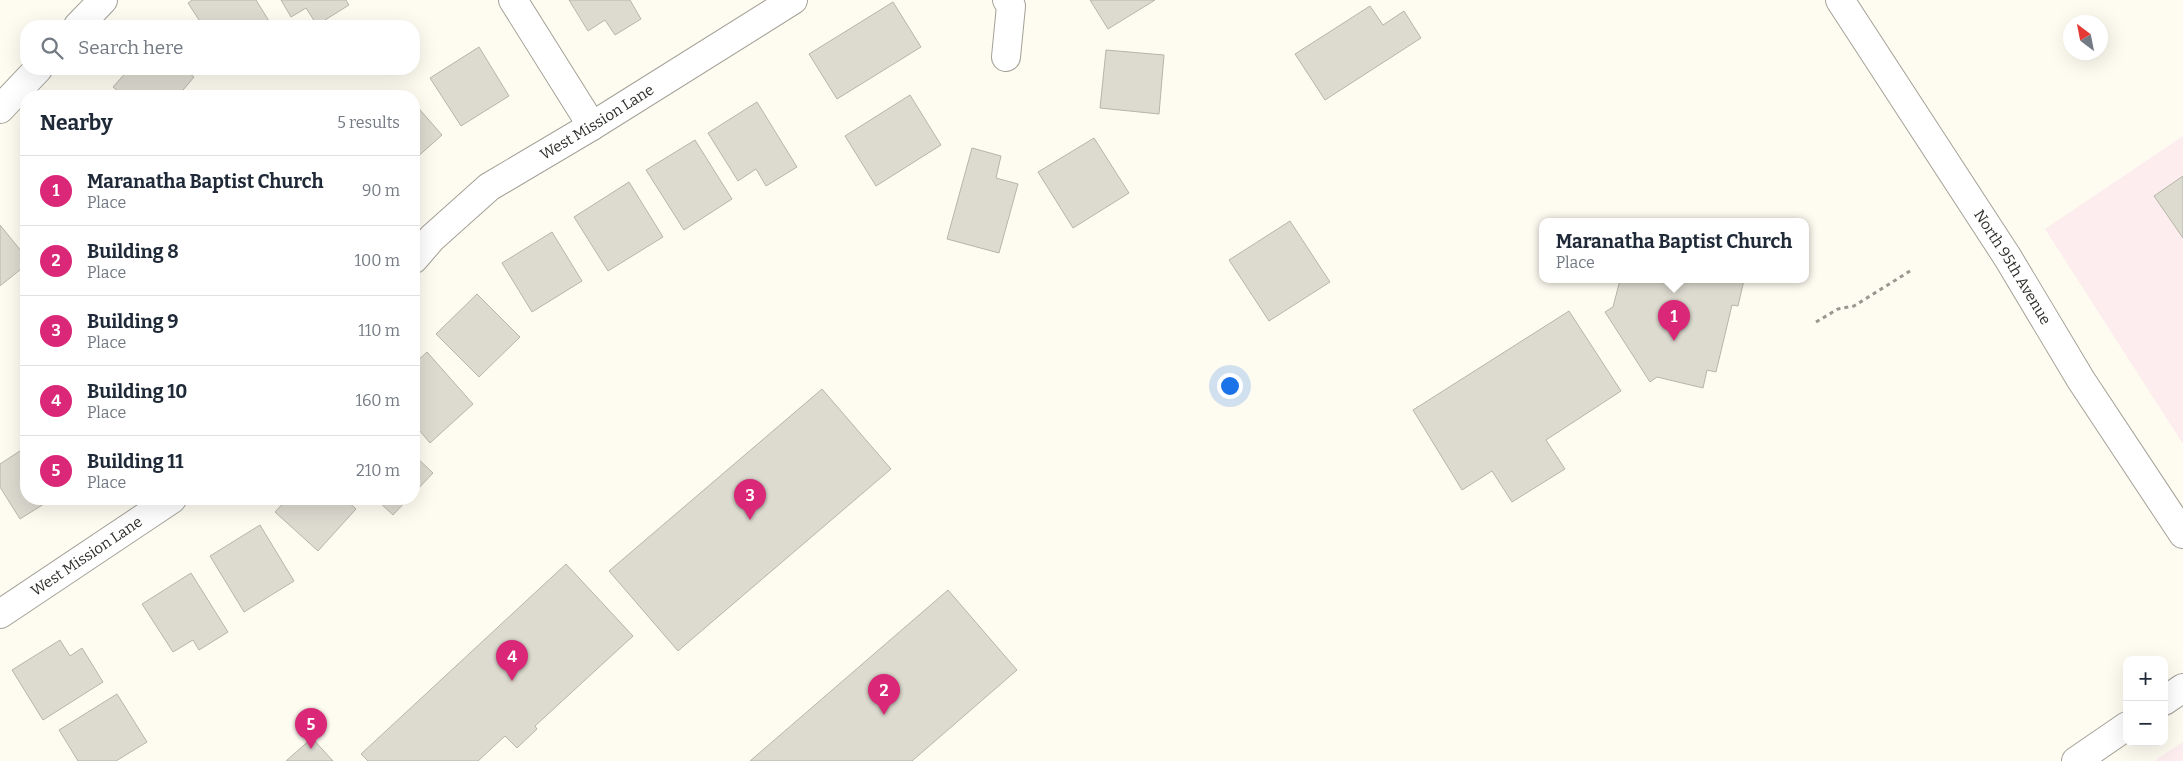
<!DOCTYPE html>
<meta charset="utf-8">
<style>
body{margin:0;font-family:Bitter,serif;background:#f2f2f3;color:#1f2937}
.controls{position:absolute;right:15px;bottom:15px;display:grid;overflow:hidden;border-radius:10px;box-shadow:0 5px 20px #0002}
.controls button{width:45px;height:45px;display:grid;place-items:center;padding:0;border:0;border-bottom:1px solid #e0e1e3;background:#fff;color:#1f2937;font:25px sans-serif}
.compass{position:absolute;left:2063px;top:15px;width:45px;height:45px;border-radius:50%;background:#fff;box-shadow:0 5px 20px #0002;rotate:328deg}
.you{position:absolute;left:1229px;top:385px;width:18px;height:18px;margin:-12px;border:4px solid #fff;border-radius:50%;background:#1a73e8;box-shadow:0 0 0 8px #1a73e833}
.badge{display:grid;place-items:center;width:32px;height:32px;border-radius:50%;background:#db2777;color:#fff;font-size:16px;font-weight:700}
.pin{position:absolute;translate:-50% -41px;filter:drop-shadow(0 1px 2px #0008)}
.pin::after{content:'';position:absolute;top:26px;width:18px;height:15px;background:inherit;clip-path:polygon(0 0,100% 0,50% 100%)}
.popup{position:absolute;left:1539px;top:218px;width:270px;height:65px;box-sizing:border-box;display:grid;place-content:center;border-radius:10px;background:#fff;filter:drop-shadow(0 1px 4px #0005);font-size:16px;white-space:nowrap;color:#747a83}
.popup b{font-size:19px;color:#1f2937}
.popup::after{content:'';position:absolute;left:50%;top:100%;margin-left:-10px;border:10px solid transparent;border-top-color:#fff}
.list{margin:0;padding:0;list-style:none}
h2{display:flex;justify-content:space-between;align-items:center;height:65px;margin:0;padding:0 20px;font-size:21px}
h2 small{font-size:16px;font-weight:400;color:#747a83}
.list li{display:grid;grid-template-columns:32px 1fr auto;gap:15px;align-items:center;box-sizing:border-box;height:70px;padding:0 20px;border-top:1px solid #e0e1e3}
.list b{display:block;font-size:19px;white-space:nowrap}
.list p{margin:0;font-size:16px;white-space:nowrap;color:#747a83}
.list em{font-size:16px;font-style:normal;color:#747a83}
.icon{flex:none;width:28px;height:28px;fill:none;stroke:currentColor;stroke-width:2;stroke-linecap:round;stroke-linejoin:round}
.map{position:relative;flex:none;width:2183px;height:761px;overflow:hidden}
.search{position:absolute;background:#fff;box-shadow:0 5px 20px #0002;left:20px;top:20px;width:400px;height:55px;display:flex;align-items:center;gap:12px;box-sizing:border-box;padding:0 18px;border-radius:20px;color:#747a83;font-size:19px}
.panel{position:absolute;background:#fff;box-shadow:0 5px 20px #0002;left:20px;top:90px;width:400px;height:415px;border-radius:20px}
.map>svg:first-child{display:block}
.commercial{fill:#fdedee}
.building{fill:#dddbd0;stroke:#b7b5aa}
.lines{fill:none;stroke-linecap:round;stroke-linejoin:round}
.minor-casing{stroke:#a3a197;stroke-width:30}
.tertiary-casing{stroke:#a3a197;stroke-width:30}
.secondary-casing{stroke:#a3a197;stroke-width:30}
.path{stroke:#999790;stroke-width:3;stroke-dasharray:4 4;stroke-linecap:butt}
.minor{stroke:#fff;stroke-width:28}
.tertiary{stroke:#fff;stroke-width:28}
.secondary{stroke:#fff;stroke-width:28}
.labels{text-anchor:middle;stroke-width:5;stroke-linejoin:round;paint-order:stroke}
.street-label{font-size:15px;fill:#2e2d29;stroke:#fff}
</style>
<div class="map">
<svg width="2183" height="761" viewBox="0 0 2183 761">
<rect width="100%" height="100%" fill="#fefcf1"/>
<path class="commercial" d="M2183 136V444L2045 229Z
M2183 742V761H2154Z"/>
<path class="building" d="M192 0H256L269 21 261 26H203L188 3Z
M281 0H346L349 5 317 25 306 8 291 17Z
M569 0H630L641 19 615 35 605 20 588 31Z
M1090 0H1155L1108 29Z
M893 2 921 47 837 99 809 54Z
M1370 6 1383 25 1404 11 1421 38 1325 100 1295 54Z
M479 47 509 96 461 126 430 78Z
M1106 50 1164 55 1159 114 1100 108Z
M129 69H184L194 77 178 96H124L113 87Z
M910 95 941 145 876 186 845 136Z
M757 102 797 167 766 186 756 169 738 181 708 133Z
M414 103 442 135 414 160Z
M1094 138 1129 193 1073 228 1038 172Z
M695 140 732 199 684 230 646 170Z
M972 148 1001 156 996 178 1018 184 999 253 947 239Z
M2183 176V238L2154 196Z
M629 182 663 237 608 271 574 217Z
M1290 221 1330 282 1269 321 1229 260Z
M0 225 26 257V265L0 286Z
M552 232 582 281 532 312 502 263Z
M1620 280H1744L1738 306 1732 305 1716 372 1707 370 1703 388 1657 377 1650 382 1605 312 1613 307Z
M477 294 520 337 479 377 436 334Z
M1569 311 1621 391 1546 440 1565 469 1512 502 1492 471 1462 490 1413 410Z
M427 352 473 404 430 443 414 424V364Z
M822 389 891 469 678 651 609 571Z
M26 447V499H52L20 519 0 487V464Z
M414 455 433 473 414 493Z
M287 499H345L356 509 318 551 275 512Z
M376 499H408L393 515Z
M260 525 294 581 244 612 210 556Z
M566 564 633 636 535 726 537 729 517 748 505 736 478 761H368L361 754Z
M191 573 228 632 199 650 193 640 173 652 142 604Z
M948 590 1017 670 912 761H750Z
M60 640 70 656 82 648 103 682 43 720 12 670Z
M117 694 147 742 116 761H78L59 730Z
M312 738 333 761H286Z"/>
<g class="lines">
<g class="minor-casing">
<g id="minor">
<path d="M513 0 592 126"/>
<path d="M78 26 103 0"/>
<path d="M1006 57 1011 6 1007 0"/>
<path d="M0 109 38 69"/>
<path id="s1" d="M414 259 432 238 489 187 592 126 793 0"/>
<path id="s2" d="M0 614 172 499"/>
</g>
</g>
<g class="tertiary-casing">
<g id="tertiary">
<path id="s3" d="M1840 0 2008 258 2081 380 2183 534"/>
</g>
</g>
<g class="secondary-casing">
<path id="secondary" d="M2164 701 2183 688
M2076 761 2127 726"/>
</g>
<path class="path" d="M1816 322 1838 309 1854 306 1910 271"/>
<use href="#minor" class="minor"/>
<use href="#tertiary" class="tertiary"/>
<use href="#secondary" class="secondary"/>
</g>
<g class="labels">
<g class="street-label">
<text dy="5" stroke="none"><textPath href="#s1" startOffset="230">West Mission Lane</textPath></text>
<text dy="5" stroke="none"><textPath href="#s3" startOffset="318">North 95th Avenue</textPath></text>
<text dy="5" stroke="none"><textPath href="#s2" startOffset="104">West Mission Lane</textPath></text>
</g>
</g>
</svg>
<div class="controls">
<button>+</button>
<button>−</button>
</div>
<svg class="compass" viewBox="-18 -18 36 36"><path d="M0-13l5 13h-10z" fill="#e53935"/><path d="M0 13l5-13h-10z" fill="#747a83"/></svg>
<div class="you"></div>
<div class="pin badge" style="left:1674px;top:341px">1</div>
<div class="popup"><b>Maranatha Baptist Church</b>Place</div>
<div class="pin badge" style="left:884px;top:715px">2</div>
<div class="pin badge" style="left:750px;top:520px">3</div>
<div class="pin badge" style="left:512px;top:681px">4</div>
<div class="pin badge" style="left:311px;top:749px">5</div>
<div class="search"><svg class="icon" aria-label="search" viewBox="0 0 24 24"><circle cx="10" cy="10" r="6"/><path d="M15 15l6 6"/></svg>Search here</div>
<section class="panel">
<h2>Nearby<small>5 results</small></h2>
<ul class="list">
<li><span class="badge">1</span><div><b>Maranatha Baptist Church</b><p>Place</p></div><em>90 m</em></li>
<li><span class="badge">2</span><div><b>Building 8</b><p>Place</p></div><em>100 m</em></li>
<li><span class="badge">3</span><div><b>Building 9</b><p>Place</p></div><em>110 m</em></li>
<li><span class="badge">4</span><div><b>Building 10</b><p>Place</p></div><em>160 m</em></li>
<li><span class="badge">5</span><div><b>Building 11</b><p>Place</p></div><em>210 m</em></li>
</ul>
</section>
</div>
